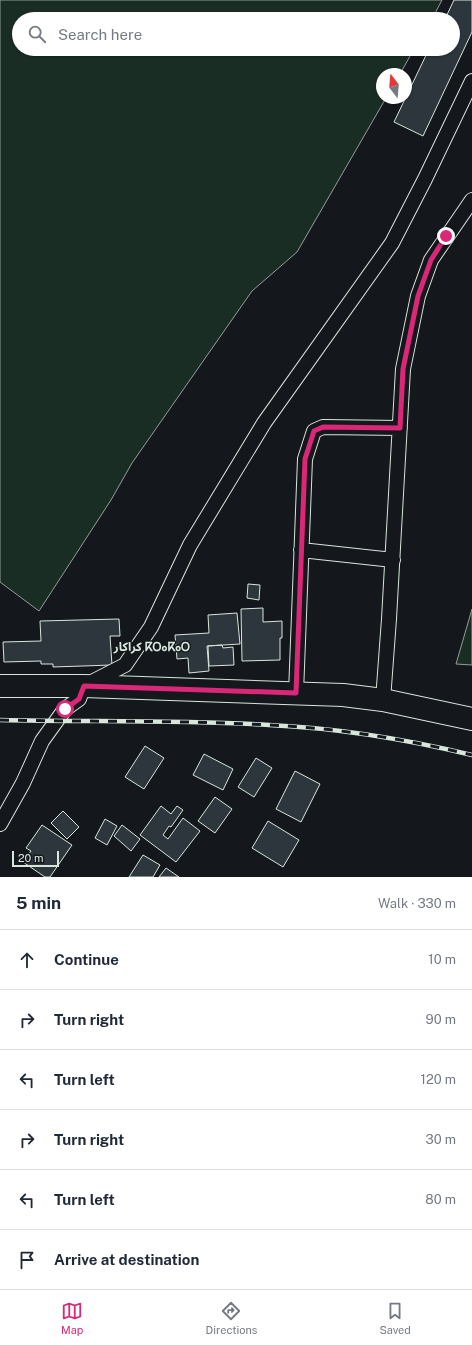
<!DOCTYPE html>
<meta charset="utf-8">
<style>
body{margin:0;font-family:"Public Sans","Noto Sans Arabic","Noto Sans Tifinagh",sans-serif;background:#f6f6f7;color:#1f2937}
.compass{position:absolute;left:376px;top:68px;width:36px;height:36px;border-radius:50%;background:#fff;box-shadow:0 1px 3px #0004;rotate:344deg}
.scale{position:absolute;left:12px;bottom:10px;width:47px;box-sizing:border-box;padding-left:4px;border:2px solid #d8e6dc;border-top:0;font-size:11px;line-height:14px;white-space:nowrap;color:#d8e6dc;-webkit-text-stroke:3px #14181c;paint-order:stroke}
.stop{position:absolute;width:12px;height:12px;margin:-9px;border:3px solid #db2777;border-radius:50%;background:#fff}
.stop.end{background:#db2777;border-color:#fff;box-shadow:0 1px 4px #0008}
.list{margin:0;padding:0;list-style:none}
h2{display:flex;justify-content:space-between;align-items:center;height:52px;margin:0;padding:0 16px;font-size:17px}
h2 small{font-size:13px;font-weight:400;color:#747a83}
.list li{display:grid;grid-template-columns:26px 1fr auto;gap:12px;align-items:center;box-sizing:border-box;height:60px;padding:0 16px;border-top:1px solid #e0e1e3}
.list b{display:block;font-size:15px;white-space:nowrap}
.list em{font-size:13px;font-style:normal;color:#747a83}
.icon{flex:none;width:22px;height:22px;fill:none;stroke:currentColor;stroke-width:2;stroke-linecap:round;stroke-linejoin:round}
.map{position:relative;flex:none;width:472px;height:877px;overflow:hidden}
.search{position:absolute;background:#fff;box-shadow:0 1px 3px #0004;left:12px;right:12px;top:12px;height:44px;display:flex;align-items:center;gap:10px;box-sizing:border-box;padding:0 14px;border-radius:22px;color:#747a83;font-size:15px}
.sheet{height:412px;background:#fff}
nav{display:flex;justify-content:space-around;align-items:center;box-sizing:border-box;height:56px;border-top:1px solid #e0e1e3;background:#fff;font-size:11px;color:#747a83}
nav a{display:grid;justify-items:center;gap:2px}
nav .on{color:#db2777}
.map>svg:first-child{display:block}
.green{fill:#1a2d24;stroke:#939e99}
.building{fill:#2c363c;stroke:#d8e6dc}
.lines{fill:none;stroke-linecap:round;stroke-linejoin:round}
.minor-casing{stroke:#d8e6dc;stroke-width:16}
.primary-casing{stroke:#d8e6dc;stroke-width:24}
.minor{stroke:#14181c;stroke-width:14}
.primary{stroke:#14181c;stroke-width:22}
.rail-casing{stroke:#d8e6dc;stroke-width:4.5}
.rail{stroke:#14181c;stroke-width:3;stroke-dasharray:9;stroke-linecap:butt}
.route{stroke:#db2777;stroke-width:5}
.labels{text-anchor:middle;stroke-width:3;stroke-linejoin:round;paint-order:stroke}
.quarter-label{font-size:12px;font-weight:bold;fill:#d8e6dc;stroke:#14181c}
</style>
<div class="map">
<svg width="472" height="877" viewBox="0 0 472 877">
<rect width="100%" height="100%" fill="#14181c"/>
<path class="green" d="M0 0H442L432 19H19V49H414L400 74H382V98H386L297 252 252 291 132 463 111 500 39 611 0 582Z
M472 609V665L456 664Z"/>
<path class="building" d="M454 0H472V32L423 136 394 122 429 49H434L440 52 441 49H453V19H445Z
M248 584 260 585 259 600 247 598Z
M263 608V622L282 621V638H280V660L242 661 241 609Z
M237 613 240 644 207 646 209 671 189 673 188 658 177 659 175 635 209 633 208 615Z
M119 619 120 636H110L112 665 53 667V664H41V661L4 662 3 642 41 641 40 621Z
M222 645 223 648 233 647 234 665 209 666 208 646Z
M145 746 164 758 144 789 125 777Z
M204 754 233 769 223 790 193 775Z
M256 758 272 768 254 797 238 787Z
M295 771 320 784 301 822 276 809Z
M215 797 232 809 215 833 198 821Z
M161 806 171 814 177 806 183 810 171 827 169 826 163 835 168 839 183 818 200 831 176 862 140 835Z
M63 811 79 827 67 839 51 823Z
M105 819 117 826 107 845 95 838Z
M268 821 299 840 283 867 252 848Z
M42 825 72 845 50 877H45L23 862 31 851 26 848Z
M122 825 140 839 131 851 114 836Z
M143 855 160 865 153 877H129Z
M166 868 179 877H159Z"/>
<g class="lines">
<g class="minor-casing">
<path id="minor" d="M301 550 393 560
M296 693 305 459 314 431 323 427 400 428
M383 700 389 619 403 369 418 296 431 260 472 200
M0 824 23 783 42 741 65 709 79 699 84 686 125 665 151 627 190 545 264 423 392 243 425 179 472 81"/>
</g>
<g class="primary-casing">
<path id="primary" d="M0 686H84L343 695 383 700 472 719"/>
</g>
<use href="#minor" class="minor"/>
<use href="#primary" class="primary"/>
<g class="rail-casing">
<path id="rail" d="M0 720C90 722 179 720 269 725 337 728 405 739 472 755"/>
</g>
<use href="#rail" class="rail"/>
</g>
<g class="lines">
<path class="route" d="M65 709 79 699 84 686 296 693 305 459 314 431 323 427 400 428 403 369 418 296 431 260 446 236"/>
</g>
<g class="labels">
<g class="quarter-label">
<text x="152" y="651">كراكار ⴽⵔⴰⴽⴰⵔ</text>
</g>
</g>
</svg>
<svg class="compass" viewBox="-18 -18 36 36"><path d="M0-13l5 13h-10z" fill="#e53935"/><path d="M0 13l5-13h-10z" fill="#747a83"/></svg>
<div class="scale">20 m</div>
<div class="stop" style="left:65px;top:709px"></div>
<div class="stop end" style="left:446px;top:236px"></div>
<div class="search"><svg class="icon" aria-label="search" viewBox="0 0 24 24"><circle cx="10" cy="10" r="6"/><path d="M15 15l6 6"/></svg>Search here</div>
</div>
<section class="sheet">
<h2>5 min<small>Walk · 330 m</small></h2>
<ul class="list">
<li><svg class="icon" aria-label="ahead" viewBox="0 0 24 24"><path d="M12 20V5M6 11l6-6 6 6"/></svg><div><b>Continue</b></div><em>10 m</em></li>
<li><svg class="icon" aria-label="right" viewBox="0 0 24 24"><path d="M7 20v-9h11M14 6l5 5-5 5"/></svg><div><b>Turn right</b></div><em>90 m</em></li>
<li><svg class="icon" aria-label="left" viewBox="0 0 24 24"><path d="M17 20v-9H6M10 6l-5 5 5 5"/></svg><div><b>Turn left</b></div><em>120 m</em></li>
<li><svg class="icon" aria-label="right" viewBox="0 0 24 24"><path d="M7 20v-9h11M14 6l5 5-5 5"/></svg><div><b>Turn right</b></div><em>30 m</em></li>
<li><svg class="icon" aria-label="left" viewBox="0 0 24 24"><path d="M17 20v-9H6M10 6l-5 5 5 5"/></svg><div><b>Turn left</b></div><em>80 m</em></li>
<li><svg class="icon" aria-label="arrive" viewBox="0 0 24 24"><path d="M6 21V4h12l-3 4 3 4H6"/></svg><div><b>Arrive at destination</b></div></li>
</ul>
</section>
<nav>
<a class="on"><svg class="icon" aria-label="map" viewBox="0 0 24 24"><path d="M3 6l6-2 6 2 6-2v14l-6 2-6-2-6 2zM9 4v14M15 6v14"/></svg>Map</a>
<a><svg class="icon" aria-label="directions" viewBox="0 0 24 24"><path d="M12 3l9 9-9 9-9-9zM9 14v-3h6M13 9l2 2-2 2"/></svg>Directions</a>
<a><svg class="icon" aria-label="saved" viewBox="0 0 24 24"><path d="M7 4h10v16l-5-4-5 4z"/></svg>Saved</a>
</nav>
